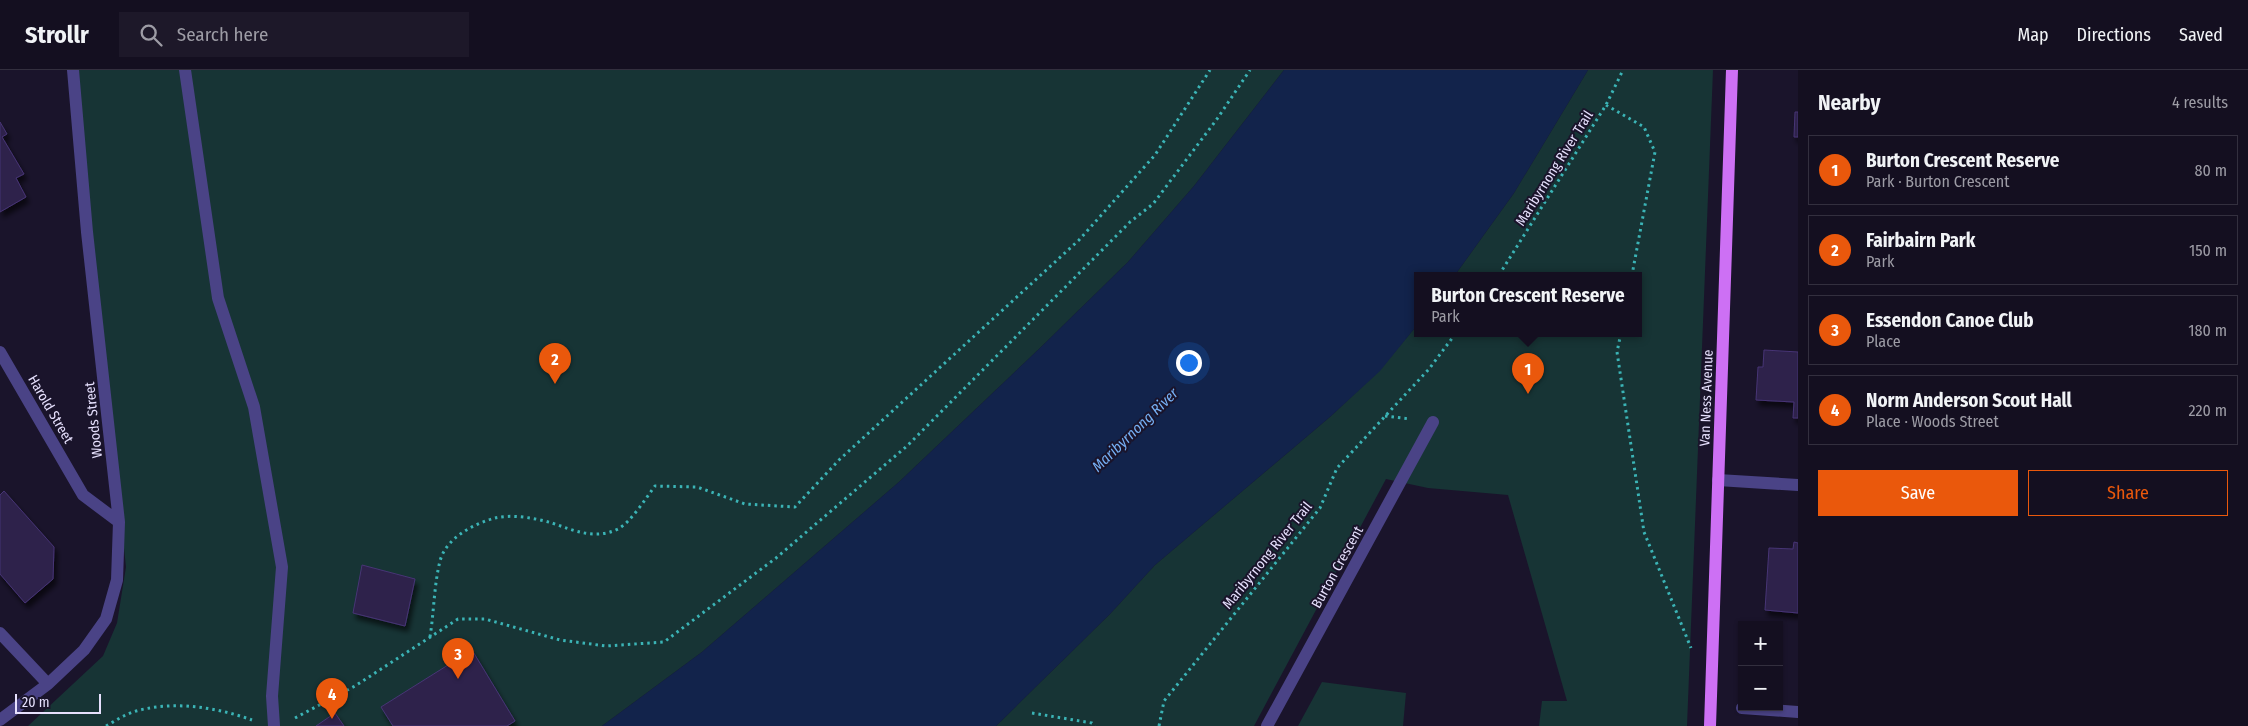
<!DOCTYPE html>
<meta charset="utf-8">
<style>
body{margin:0;font-family:"Fira Sans Condensed",sans-serif;background:#1d1829;color:#f1f3f6}
.controls{position:absolute;right:15px;bottom:15px;display:grid;overflow:hidden;border-radius:0px;box-shadow:0 1px 4px #0004}
.controls button{width:45px;height:45px;display:grid;place-items:center;padding:0;border:0;border-bottom:1px solid #332f3e;background:#140f20;color:#f1f3f6;font:25px sans-serif}
.scale{position:absolute;left:15px;bottom:12px;width:86px;box-sizing:border-box;padding-left:5px;border:2px solid #e6e0fd;border-top:0;font-size:14px;line-height:18px;white-space:nowrap;color:#e6e0fd;-webkit-text-stroke:4px #1a142b;paint-order:stroke}
.you{position:absolute;left:1188px;top:292px;width:18px;height:18px;margin:-12px;border:4px solid #fff;border-radius:50%;background:#1a73e8;box-shadow:0 0 0 8px #1a73e833}
.badge{display:grid;place-items:center;width:32px;height:32px;border-radius:50%;background:#ea580c;color:#fff;font-size:16px;font-weight:700}
.pin{position:absolute;translate:-50% -41px;filter:drop-shadow(0 1px 2px #0008)}
.pin::after{content:'';position:absolute;top:26px;width:18px;height:15px;background:inherit;clip-path:polygon(0 0,100% 0,50% 100%)}
.popup{position:absolute;left:1414px;top:202px;width:228px;height:65px;box-sizing:border-box;display:grid;place-content:center;border-radius:0px;background:#140f20;filter:drop-shadow(0 1px 4px #0005);font-size:16px;white-space:nowrap;color:#9d9ca5}
.popup b{font-size:19px;color:#f1f3f6}
.popup::after{content:'';position:absolute;left:50%;top:100%;margin-left:-10px;border:10px solid transparent;border-top-color:#140f20}
.list{margin:0;padding:0;list-style:none}
h2{display:flex;justify-content:space-between;align-items:center;height:65px;margin:0;padding:0 20px;font-size:21px}
h2 small{font-size:16px;font-weight:400;color:#9d9ca5}
.list li{display:grid;grid-template-columns:32px 1fr auto;gap:15px;align-items:center;box-sizing:border-box;height:70px;margin:0 10px 10px;padding:0 10px;border:1px solid #332f3e;border-radius:0px}
.list b{display:block;font-size:19px;white-space:nowrap}
.list p{margin:0;font-size:16px;white-space:nowrap;color:#9d9ca5}
.list em{font-size:16px;font-style:normal;color:#9d9ca5}
.actions{display:flex;gap:10px;padding:15px 20px}
.actions a{flex:1;padding:11px 0;border:1px solid #ea580c;border-radius:0px;text-align:center;font-size:18px;color:#ea580c}
.actions .main{background:#ea580c;color:#fff}
.icon{flex:none;width:28px;height:28px;fill:none;stroke:currentColor;stroke-width:2;stroke-linecap:round;stroke-linejoin:round}
.map{position:relative;flex:none;width:1798px;height:656px;overflow:hidden}
header{display:flex;align-items:center;gap:30px;box-sizing:border-box;height:70px;padding:0 25px;background:#140f20;border-bottom:1px solid #332f3e}
header strong{font-size:24px}
nav{display:flex;gap:28px;margin-inline-start:auto;font-size:18px}
.search{width:350px;height:45px;background:#1d1829;display:flex;align-items:center;gap:12px;box-sizing:border-box;padding:0 18px;border-radius:0px;color:#9d9ca5;font-size:19px}
main{display:flex}
aside{flex:1;background:#140f20}
.map>svg:first-child{display:block}
.green{fill:#173435}
.water{fill:#12234b}
.building{fill:#2d214b;stroke:#473575;filter:url(#shadow)}
.lines{fill:none;stroke-linecap:round;stroke-linejoin:round}
.path{stroke:#3bb4b6;stroke-width:3;stroke-dasharray:2.5 4;stroke-linecap:butt}
.lane{stroke:#4a4386;stroke-width:12}
.street{stroke:#4a4386;stroke-width:12}
.primary{stroke:#cd70f4;stroke-width:12}
.labels{text-anchor:middle;stroke-width:4;stroke-linejoin:round;paint-order:stroke}
.street-label{font-size:14px;fill:#e6e0fd;stroke:#1a142b}
.water-label{font-size:15px;font-style:italic;fill:#76b0f5;stroke:#1a142b}
</style>
<header>
<strong>Strollr</strong>
<div class="search"><svg class="icon" aria-label="search" viewBox="0 0 24 24"><circle cx="10" cy="10" r="6"/><path d="M15 15l6 6"/></svg>Search here</div>
<nav><a>Map</a><a>Directions</a><a>Saved</a></nav>
</header>
<main>
<div class="map">
<svg width="1798" height="656" viewBox="0 0 1798 656">
<defs>
<filter id="shadow"><feDropShadow dx="3" dy="5.5" stdDeviation="2.5" flood-color="#0009"/></filter>
</defs>
<rect width="100%" height="100%" fill="#1a142b"/>
<path class="green" d="M73 0H1284L1194 116 1128 192 1039 279 899 412 702 582 602 656H28L103 586 117 553 126 497Z
M1588 0H1713L1687 656H1539L1542 631H1567L1508 425 1428 418 1386 409 1254 656H996L1110 544 1155 495 1331 346 1379 301 1418 254V263H1638V205H1455L1514 123Z
M1322 612 1406 623 1403 656H1298Z"/>
<path class="water" d="M1284 0H1588L1514 123 1455 205H1418V254L1380 301 1331 346 1155 495 1110 544 996 656H602L702 582 899 412 1039 279 1128 192 1194 116Z"/>
<path class="building" d="M1795 42H1798V67H1794Z
M0 52 7 64 2 67 24 104 16 108 26 127 0 142Z
M1764 280 1798 282V348H1793L1794 332 1756 330 1758 297H1763Z
M4 421 54 477 53 509 25 533 0 504V425Z
M1794 472 1798 473V543L1765 540 1769 478 1793 479Z
M362 495 415 509 405 556 353 543Z
M472 580 515 651 507 656H393L381 637Z
M335 643 344 656H316Z"/>
<g class="lines">
<path class="path" d="M1606 35 1644 57 1655 82 1632 205
M1499 205 1606 35 1623 0
M1621 263 1617 282 1644 462 1691 578
M1385 346 1410 349
M430 567C434 542 434 515 440 491 446 468 473 454 495 448 512 444 535 448 552 453 575 461 595 470 618 459 631 452 646 428 655 416L697 417 745 434 795 437 839 390 1079 170 1155 85 1210 0
M1032 643 1092 653 1095 656
M295 648 355 616 458 549H485L560 570 606 576 664 572 776 488 907 376 1130 152 1153 134 1217 49 1250 0
M106 656C115 651 124 645 133 642 171 630 216 637 252 650
M1159 656 1164 631 1320 438 1337 398 1429 299 1456 263"/>
<path class="lane" d="M185 0 218 228 254 337 282 497 272 626 274 656
M1742 638 1798 642"/>
<path class="street" d="M0 282 83 425 119 452
M1718 410 1798 415
M0 563 48 614
M0 650 48 614 84 580 106 549 117 510 119 452 87 162 73 0
M1267 656 1433 352"/>
<path class="primary" d="M1710 656 1732 0"/>
</g>
<g class="labels">
<g class="street-label">
<text transform="translate(1554 98) rotate(-58)" y="5">Maribyrnong River Trail</text>
<text transform="translate(1706 328) rotate(-88)" y="5">Van Ness Avenue</text>
<text transform="translate(51 339) rotate(60)" y="5">Harold Street</text>
<text transform="translate(93 350) rotate(-96)" y="5">Woods Street</text>
<text transform="translate(1267 485) rotate(-51)" y="5">Maribyrnong River Trail</text>
<text transform="translate(1337 497) rotate(-61)" y="5">Burton Crescent</text>
</g>
<g class="water-label">
<text transform="translate(1135 360) rotate(-44)" y="5">Maribyrnong River</text>
</g>
</g>
</svg>
<div class="controls">
<button>+</button>
<button>−</button>
</div>
<div class="scale">20 m</div>
<div class="you"></div>
<div class="pin badge" style="left:1528px;top:324px">1</div>
<div class="popup"><b>Burton Crescent Reserve</b>Park</div>
<div class="pin badge" style="left:555px;top:314px">2</div>
<div class="pin badge" style="left:458px;top:609px">3</div>
<div class="pin badge" style="left:332px;top:649px">4</div>
</div>
<aside>
<h2>Nearby<small>4 results</small></h2>
<ul class="list">
<li><span class="badge">1</span><div><b>Burton Crescent Reserve</b><p>Park · Burton Crescent</p></div><em>80 m</em></li>
<li><span class="badge">2</span><div><b>Fairbairn Park</b><p>Park</p></div><em>150 m</em></li>
<li><span class="badge">3</span><div><b>Essendon Canoe Club</b><p>Place</p></div><em>180 m</em></li>
<li><span class="badge">4</span><div><b>Norm Anderson Scout Hall</b><p>Place · Woods Street</p></div><em>220 m</em></li>
</ul>
<div class="actions"><a class="main">Save</a><a>Share</a></div>
</aside>
</main>
